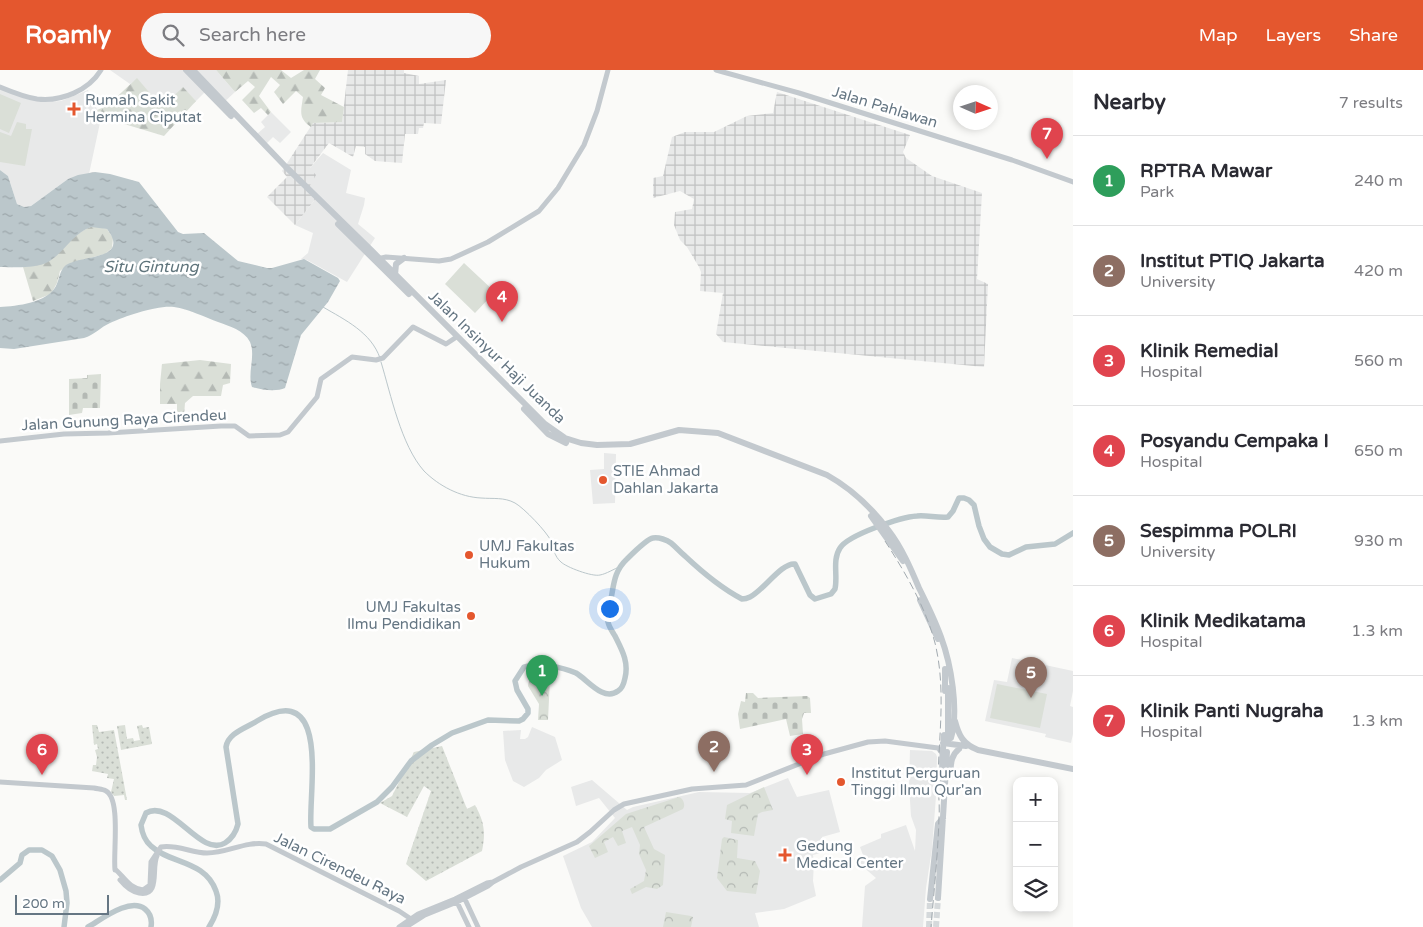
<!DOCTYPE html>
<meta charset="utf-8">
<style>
body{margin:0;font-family:"Varela Round",sans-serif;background:#f7f7f7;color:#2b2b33}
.controls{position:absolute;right:15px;bottom:15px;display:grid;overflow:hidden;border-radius:10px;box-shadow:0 2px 8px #0003}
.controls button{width:45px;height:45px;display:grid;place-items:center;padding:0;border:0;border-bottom:1px solid #e1e1e2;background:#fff;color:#2b2b33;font:25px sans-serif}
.compass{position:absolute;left:953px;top:15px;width:45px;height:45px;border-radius:50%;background:#fff;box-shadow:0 2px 8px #0003;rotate:93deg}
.scale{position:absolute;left:15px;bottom:12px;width:94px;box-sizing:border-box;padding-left:5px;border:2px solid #657683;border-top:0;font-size:14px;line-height:18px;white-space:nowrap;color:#657683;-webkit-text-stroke:4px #fff;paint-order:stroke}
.you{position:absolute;left:609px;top:538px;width:18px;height:18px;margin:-12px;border:4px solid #fff;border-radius:50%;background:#1a73e8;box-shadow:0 0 0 8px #1a73e833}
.badge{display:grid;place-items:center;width:32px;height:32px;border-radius:50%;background:#e4572e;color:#fff;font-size:16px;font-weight:700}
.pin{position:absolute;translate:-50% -41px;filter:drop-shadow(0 1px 2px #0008)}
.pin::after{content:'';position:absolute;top:26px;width:18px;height:15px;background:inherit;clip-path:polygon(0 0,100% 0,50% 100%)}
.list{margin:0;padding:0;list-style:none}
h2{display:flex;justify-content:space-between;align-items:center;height:65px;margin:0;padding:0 20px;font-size:21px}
h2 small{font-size:16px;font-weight:400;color:#7c7c81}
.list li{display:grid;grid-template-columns:32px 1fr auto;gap:15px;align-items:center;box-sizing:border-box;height:90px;padding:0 20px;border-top:1px solid #e1e1e2}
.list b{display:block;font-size:19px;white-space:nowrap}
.list p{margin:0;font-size:16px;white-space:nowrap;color:#7c7c81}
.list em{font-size:16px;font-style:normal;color:#7c7c81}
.icon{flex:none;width:28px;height:28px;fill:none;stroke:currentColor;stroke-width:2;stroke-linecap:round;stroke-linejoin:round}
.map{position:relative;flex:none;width:1073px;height:857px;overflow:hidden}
header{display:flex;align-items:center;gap:30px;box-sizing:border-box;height:70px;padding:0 25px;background:#e4572e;color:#fff}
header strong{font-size:24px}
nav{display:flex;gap:28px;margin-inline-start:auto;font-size:18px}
.search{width:350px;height:45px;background:#f7f7f7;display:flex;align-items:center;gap:12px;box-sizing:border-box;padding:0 18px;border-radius:28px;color:#7c7c81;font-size:19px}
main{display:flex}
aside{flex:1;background:#fff}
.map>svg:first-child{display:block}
.built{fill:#e8e9e9}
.industrial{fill:url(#industrial-grid)}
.grass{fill:url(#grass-dots)}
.forest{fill:url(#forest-firs)}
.cemetery{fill:url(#cemetery-stones)}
.park{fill:url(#park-crowns)}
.garden{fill:#dadfd7}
.water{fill:url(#water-ripples)}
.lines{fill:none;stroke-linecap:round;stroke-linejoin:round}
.stream{stroke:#bbc7cb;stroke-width:1}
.river{stroke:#bbc7cb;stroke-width:5.5}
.highway-tunnel{stroke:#d5d9db;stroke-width:6;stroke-dasharray:6 3;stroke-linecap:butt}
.secondary{stroke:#c3c9ce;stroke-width:5}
.highway{stroke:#c3c9ce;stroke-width:6}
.rail{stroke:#a2aab0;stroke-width:1;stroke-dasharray:8 4;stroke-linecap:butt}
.poi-dot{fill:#e4572e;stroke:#fff;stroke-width:2}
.labels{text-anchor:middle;stroke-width:5;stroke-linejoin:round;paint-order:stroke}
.poi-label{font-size:15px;fill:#657683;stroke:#fff;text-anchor:start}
.street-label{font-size:15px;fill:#657683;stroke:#fff}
.water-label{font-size:16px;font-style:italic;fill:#60757c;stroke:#fff}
</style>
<header>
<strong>Roamly</strong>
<div class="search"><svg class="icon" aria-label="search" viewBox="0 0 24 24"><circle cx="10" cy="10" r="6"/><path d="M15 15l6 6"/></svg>Search here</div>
<nav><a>Map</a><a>Layers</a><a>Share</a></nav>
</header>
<main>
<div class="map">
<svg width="1073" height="857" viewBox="0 0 1073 857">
<defs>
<pattern id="industrial-grid" width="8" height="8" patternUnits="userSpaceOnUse" patternTransform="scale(1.25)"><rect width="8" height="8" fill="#e8e9e9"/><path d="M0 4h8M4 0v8" fill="none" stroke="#c0c1c2"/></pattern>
<pattern id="grass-dots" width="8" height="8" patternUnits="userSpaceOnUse" patternTransform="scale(1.25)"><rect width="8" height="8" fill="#dadfd7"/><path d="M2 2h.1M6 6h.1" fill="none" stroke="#b4b9b4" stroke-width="1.8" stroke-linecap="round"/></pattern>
<pattern id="forest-firs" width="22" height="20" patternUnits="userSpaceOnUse" patternTransform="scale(1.25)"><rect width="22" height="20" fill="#dadfd7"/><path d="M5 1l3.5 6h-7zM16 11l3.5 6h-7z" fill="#b4b9b4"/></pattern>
<pattern id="cemetery-stones" width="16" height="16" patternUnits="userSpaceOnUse" patternTransform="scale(1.25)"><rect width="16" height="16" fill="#dadfd7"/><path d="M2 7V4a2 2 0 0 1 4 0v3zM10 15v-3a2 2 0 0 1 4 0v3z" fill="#b4b9b4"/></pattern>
<pattern id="park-crowns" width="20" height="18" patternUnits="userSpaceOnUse" patternTransform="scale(1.25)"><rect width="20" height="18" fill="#dadfd7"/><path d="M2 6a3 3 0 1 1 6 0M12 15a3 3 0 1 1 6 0" fill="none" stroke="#b4b9b4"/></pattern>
<pattern id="water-ripples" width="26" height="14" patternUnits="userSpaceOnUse" patternTransform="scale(1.25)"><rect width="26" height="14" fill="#bbc7cb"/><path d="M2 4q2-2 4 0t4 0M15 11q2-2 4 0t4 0" fill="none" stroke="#9ca6aa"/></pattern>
</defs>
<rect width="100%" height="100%" fill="#fafaf8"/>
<path class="built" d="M110 0H216L235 22 220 36 206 21 196 31 183 18 163 37 137 9 130 14Z
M0 19 27 29 47 32 61 31 88 20 101 48 89 104 68 109 31 136 24 137 17 134 8 106 0 100Z
M271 42 291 62 280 73 273 67 266 74 257 64 265 57 261 52Z
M323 83 351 100 346 123 365 128 364 135 358 154 375 168 347 212 307 190 301 189 308 183 313 163 295 155 317 127 308 119 310 98Z
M604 383 616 384 615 433 593 434 590 400 604 399Z
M1012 588 1073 601V621L1070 636 1073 637V664L1071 673 1045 667 1046 664 985 651 994 610 1007 612Z
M532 657 555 667 562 690 546 700 539 708 524 717 513 711 505 690 503 661 521 660 520 669H525L528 667Z
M910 680 932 681 936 684 937 687 936 726 932 779 926 818 923 857H862L865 816 876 808 854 789 863 785 860 777 881 768V764L906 755 915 781 916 760 911 746 909 715Z
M788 708 797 727 829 720 840 762 822 767 824 782 813 785 814 792 813 811 816 826 784 839 755 843 759 857H592L581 838 563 786 592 772 615 748 599 728 576 736 571 717 592 710 627 740 633 737 699 722 750 723Z"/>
<path class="industrial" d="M348 0H404V3L419 6V14L446 10 441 54 424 53 423 58H419L418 64H405L402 93 375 91 365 84V77L356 76 353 87 329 73 310 98 316 105 308 119 317 127 295 155 267 127 287 107 282 101 313 53 342 52Z
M777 22 910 65 903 82 906 88 932 106 982 123 977 209 988 214 984 297 723 272 716 264 723 223 700 221 701 202 699 197 687 177 680 170 674 155 675 142 692 139 694 129 680 121 653 128V108L663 106 672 67 685 62H714L747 46 773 43Z"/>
<path class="grass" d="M92 655H97L99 662 114 660 127 730H125L124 725 114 726 111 722 114 709 107 708 108 704 92 701 93 695H96L97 687 95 680 98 679 97 674 94 675Z
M125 655 127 669 133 668 134 671 140 670 137 656 142 655 143 658 149 657 152 674 121 680 117 656Z
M442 676 467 739 475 735C484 751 486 762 482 781L426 811 406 794 431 721 424 716 407 747 380 733 392 726 414 682Z"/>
<path class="forest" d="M216 0H281L291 8 304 0H320L315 9 325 18 321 25 344 37 342 52 313 53 311 57C298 48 301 41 303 27L296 21 283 34 274 22 280 15 271 7 259 26 271 42 268 45 261 38 254 43 242 30 255 17 248 11 235 22Z
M137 8 162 37 183 17 196 31 164 66 101 47 97 40 107 36Z
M94 156 107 159 113 168 112 178 105 184 71 193 60 201 57 213 51 224 33 231 23 197C28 196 34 196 39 195 58 189 74 160 94 156Z
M200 290 231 294 230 313 223 315 221 326H193L185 333 184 346H177V334H160V314L162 294Z"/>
<path class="cemetery" d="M101 304 100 338H83L82 343 69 345V309L87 308V305Z
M746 623H753L758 628 807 626 810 628 811 643H804L802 649 803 664 790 666 786 649 740 659 738 644 741 631 745 632Z"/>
<path class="park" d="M535 606 550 608 548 650H538L539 634 528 616 530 607Z
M764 717 773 740 762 742 758 744 754 766 731 763 732 751 725 749 727 735Z
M679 727C683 728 686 735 683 739L644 757 654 779 665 785 663 815 657 819 646 817 632 824 630 819 644 811 646 800 639 784 640 775 632 757 622 761 626 773 618 776 613 767 604 772 608 782 595 788 589 776 626 744Z
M724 767 738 770 737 788 755 791 760 801 756 824 727 821 717 808 722 769Z
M666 842 691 846 693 847 691 857H663Z"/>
<path class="garden" d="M0 24 21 33 9 63 0 59Z
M17 52 26 54V59H32L25 96 0 92V62L11 66Z
M464 193 495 222 475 243 445 214Z
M997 614 1047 624 1040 658 990 648Z"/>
<path class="water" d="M0 100 8 106 17 134 24 137 31 136 68 109 78 105 95 102 110 104 139 112 178 162 183 164 204 163 238 191 267 198H272L304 189 338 208 340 211 328 232 301 265 285 318C277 322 261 320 252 317 247 303 256 286 250 272 244 260 229 256 218 252 204 247 189 239 174 237 157 235 126 246 110 253 101 257 94 265 84 268L14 279 0 278V237C17 236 47 233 56 216 60 208 59 201 66 195 81 185 131 190 107 159L91 157C73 163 64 183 48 192 35 199 14 197 0 197Z"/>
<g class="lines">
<path class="stream" d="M323 237C345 250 371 262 380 288
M381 292C391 325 401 375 424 401 439 416 460 427 481 428 493 429 504 427 515 433 524 438 547 462 551 471 554 479 554 486 561 492 566 497 592 507 600 505 606 504 614 499 621 496"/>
<path class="river" d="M0 810 20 793 22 785 29 780H42L52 786 60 800 66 821 67 833 64 857
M88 857C102 849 130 827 145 839 151 844 152 851 151 857
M209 857C216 846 221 834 216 821 205 790 170 794 151 776 144 770 142 763 141 755L146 743C172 728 200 788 225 773 233 768 236 762 238 754L226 677C228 663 246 658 257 651 332 606 308 723 311 757L314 759H330L377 732 392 717 411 691 432 675 452 663 488 650 519 651 523 649 528 643V639L517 620 515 611 524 597C538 592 562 597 576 603 587 609 603 632 618 621 622 619 624 613 625 608 629 592 622 580 615 566 612 561 609 557 608 552 606 545 608 540 610 534 614 516 613 502 627 489 632 484 647 469 653 468 659 467 667 470 671 473 676 477 680 482 685 486 702 502 721 518 742 529 745 529 748 528 750 527 763 521 782 492 795 494L810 525 815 529 831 524 835 519C838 506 832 490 840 478 848 465 901 447 917 446 927 445 937 448 948 447L953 441 959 428H964L969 430 974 435 979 456 984 469 990 477 1002 484 1009 485 1026 477 1055 474 1073 463"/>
<path class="highway-tunnel" d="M929 857 930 829
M936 857 938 828"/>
<path class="secondary" d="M716 0 799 23 1012 90 1073 112
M0 17C12 22 24 27 37 29 62 32 89 20 101 0
M377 189 386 187 439 191 451 189 488 172 539 141 558 118 584 75 597 41 608 0
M0 371 64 364 108 363 221 356H235L249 366 280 365 288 362 317 327 321 309 352 287 376 290 383 288 413 257 446 274 455 268
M0 712 94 718C98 719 103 719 106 721 121 729 113 783 115 800
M115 799C125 808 129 818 143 820L150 815 151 792 161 777C176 774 192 783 207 783 228 783 245 771 266 774L399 841 414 851
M120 810C125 816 131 822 139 823 161 827 151 798 157 786
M463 825 478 857
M456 830 469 857
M399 857 418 844 455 829 487 813 493 812
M406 857 425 845 457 832 488 816 493 812 521 797 577 772 590 762 614 740 624 734 692 719 746 715 824 684 868 672 885 671 938 678 942 683"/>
<path class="highway" d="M186 0 231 46
M193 0 285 96 372 181 545 354 565 368 581 373 597 375 630 374 679 360 718 363 827 405C852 419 872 438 889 461 902 478 911 499 919 518 927 534 935 550 941 567 951 594 959 640 951 668L946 670 944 665
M338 154 409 224
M395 205 396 194 404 188
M524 339 548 364 566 373
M871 446 903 491
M920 530 938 569
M945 621V599
M955 651C959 666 963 674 978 680L1073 699
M948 665V618
M943 673 966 676
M950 706C951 696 950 686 959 679
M943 716 942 692 944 666
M938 828 947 682
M930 829 938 754 943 748"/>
<path class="rail" d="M885 471C905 502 926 538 935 573 946 618 939 664 938 709 938 722 940 735 939 747 938 784 934 820 931 857"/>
</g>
<g class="poi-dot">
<path d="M71.5 31.5h5v5h5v5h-5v5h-5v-5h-5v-5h5z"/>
<circle cx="603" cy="410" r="5"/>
<circle cx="469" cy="485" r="5"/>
<circle cx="471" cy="546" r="5"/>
<circle cx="841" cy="712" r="5"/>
<path d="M782.5 777.5h5v5h5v5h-5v5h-5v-5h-5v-5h5z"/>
</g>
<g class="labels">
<g class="poi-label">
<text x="85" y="35">Rumah Sakit<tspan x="85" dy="17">Hermina Ciputat</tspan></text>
<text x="613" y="406">STIE Ahmad<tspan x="613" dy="17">Dahlan Jakarta</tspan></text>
<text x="479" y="481">UMJ Fakultas<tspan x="479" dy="17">Hukum</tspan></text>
<text x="461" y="542" text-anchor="end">UMJ Fakultas<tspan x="461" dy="17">Ilmu Pendidikan</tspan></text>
<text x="851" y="708">Institut Perguruan<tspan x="851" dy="17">Tinggi Ilmu Qur'an</tspan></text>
<text x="796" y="781">Gedung<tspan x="796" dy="17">Medical Center</tspan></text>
</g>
<g class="street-label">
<text transform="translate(885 37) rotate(17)" y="5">Jalan Pahlawan</text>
<text transform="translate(497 287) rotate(44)" y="5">Jalan Insinyur Haji Juanda</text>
<text transform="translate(124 350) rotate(-3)" y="5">Jalan Gunung Raya Cirendeu</text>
<text transform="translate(340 798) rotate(26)" y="5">Jalan Cirendeu Raya</text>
</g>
<g class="water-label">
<text x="151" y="202">Situ Gintung</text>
</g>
</g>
</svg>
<div class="controls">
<button>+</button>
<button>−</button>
<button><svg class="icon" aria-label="layers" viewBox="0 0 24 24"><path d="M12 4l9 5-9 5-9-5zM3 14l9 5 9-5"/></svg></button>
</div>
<svg class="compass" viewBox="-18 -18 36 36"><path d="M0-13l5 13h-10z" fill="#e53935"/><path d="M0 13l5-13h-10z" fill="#7c7c81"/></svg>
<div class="scale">200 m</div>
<div class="you"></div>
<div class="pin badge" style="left:542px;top:626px;background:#2e9e5b">1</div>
<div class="pin badge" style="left:714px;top:702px;background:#8d6e63">2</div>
<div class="pin badge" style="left:807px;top:705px;background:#e0444e">3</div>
<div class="pin badge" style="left:502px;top:252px;background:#e0444e">4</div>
<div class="pin badge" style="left:1031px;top:628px;background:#8d6e63">5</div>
<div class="pin badge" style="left:42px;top:705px;background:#e0444e">6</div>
<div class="pin badge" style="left:1047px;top:89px;background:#e0444e">7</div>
</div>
<aside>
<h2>Nearby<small>7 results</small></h2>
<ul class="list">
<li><span class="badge" style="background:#2e9e5b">1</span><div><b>RPTRA Mawar</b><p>Park</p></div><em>240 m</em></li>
<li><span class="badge" style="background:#8d6e63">2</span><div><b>Institut PTIQ Jakarta</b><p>University</p></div><em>420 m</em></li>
<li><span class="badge" style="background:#e0444e">3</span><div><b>Klinik Remedial</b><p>Hospital</p></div><em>560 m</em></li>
<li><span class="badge" style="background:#e0444e">4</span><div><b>Posyandu Cempaka I</b><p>Hospital</p></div><em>650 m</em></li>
<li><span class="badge" style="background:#8d6e63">5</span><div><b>Sespimma POLRI</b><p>University</p></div><em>930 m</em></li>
<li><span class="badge" style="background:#e0444e">6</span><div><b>Klinik Medikatama</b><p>Hospital</p></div><em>1.3 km</em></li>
<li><span class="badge" style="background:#e0444e">7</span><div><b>Klinik Panti Nugraha</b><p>Hospital</p></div><em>1.3 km</em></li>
</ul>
</aside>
</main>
